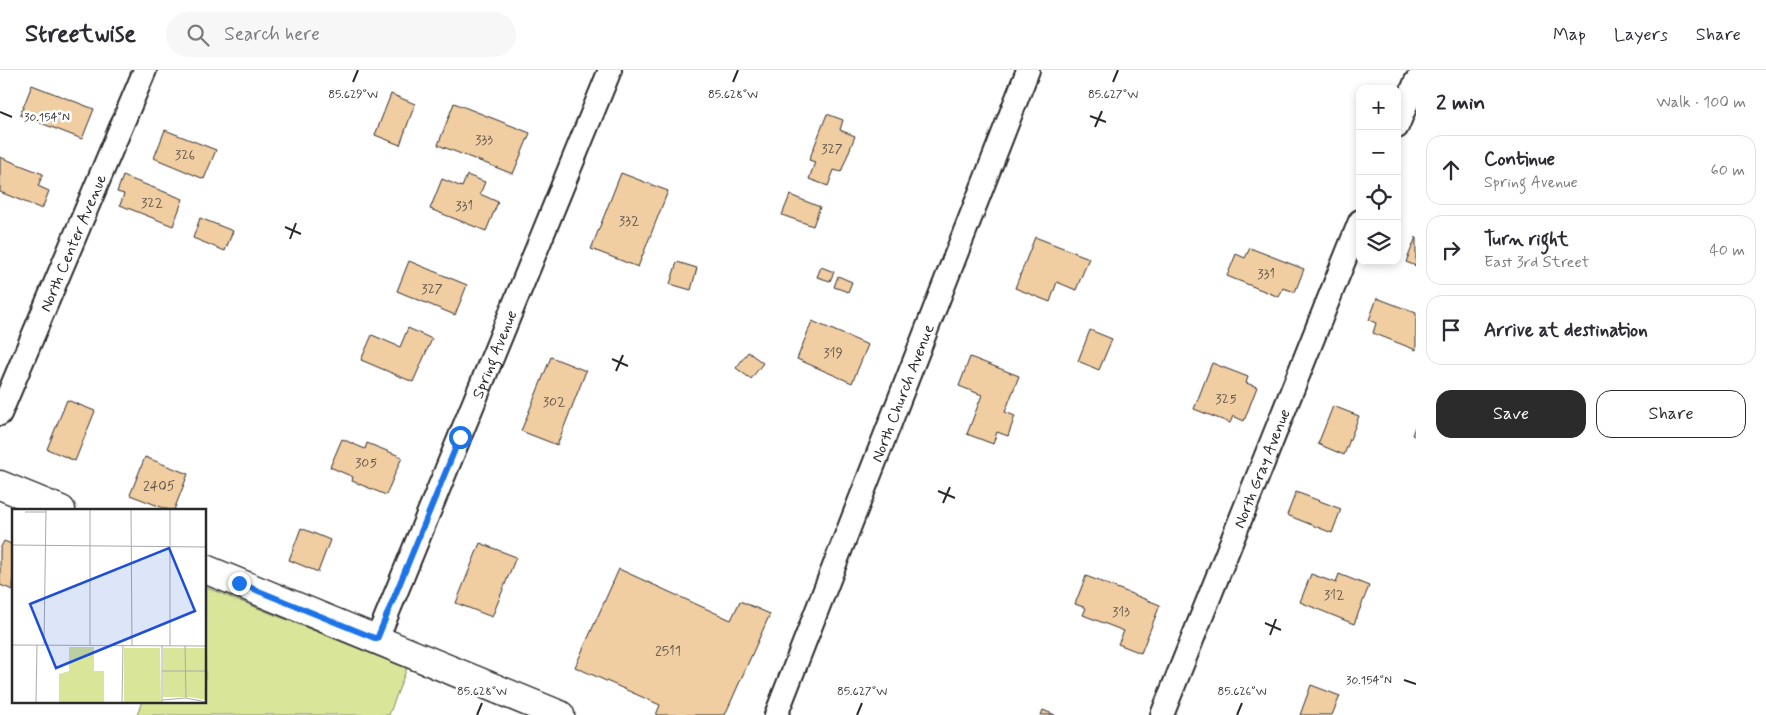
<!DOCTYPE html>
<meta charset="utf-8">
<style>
body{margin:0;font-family:Mynerve,sans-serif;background:#f7f7f7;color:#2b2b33}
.controls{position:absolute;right:15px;top:15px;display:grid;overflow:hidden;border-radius:10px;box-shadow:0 2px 8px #0003}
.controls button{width:45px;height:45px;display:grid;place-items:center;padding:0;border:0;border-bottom:1px solid #e1e1e2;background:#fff;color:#2b2b33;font:25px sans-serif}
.stop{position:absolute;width:15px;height:15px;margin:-11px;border:4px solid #1a73e8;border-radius:50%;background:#fff}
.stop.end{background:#1a73e8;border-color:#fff;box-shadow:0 1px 5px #0008}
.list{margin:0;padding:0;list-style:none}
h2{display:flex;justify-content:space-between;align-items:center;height:65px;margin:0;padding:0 20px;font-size:21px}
h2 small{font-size:16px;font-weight:400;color:#7c7c81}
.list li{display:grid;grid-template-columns:32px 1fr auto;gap:15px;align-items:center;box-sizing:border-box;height:70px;margin:0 10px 10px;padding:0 10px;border:1px solid #e1e1e2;border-radius:15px}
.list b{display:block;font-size:19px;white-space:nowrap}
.list p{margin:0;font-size:16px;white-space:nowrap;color:#7c7c81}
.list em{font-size:16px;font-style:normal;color:#7c7c81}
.actions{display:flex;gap:10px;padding:15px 20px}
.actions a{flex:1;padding:11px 0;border:1px solid #2b2b2b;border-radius:15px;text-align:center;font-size:18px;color:#2b2b2b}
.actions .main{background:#2b2b2b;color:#fff}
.icon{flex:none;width:28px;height:28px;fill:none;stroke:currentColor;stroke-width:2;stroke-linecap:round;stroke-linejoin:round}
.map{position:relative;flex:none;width:1416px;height:645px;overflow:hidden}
header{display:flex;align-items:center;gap:30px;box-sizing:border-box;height:70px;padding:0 25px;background:#fff;border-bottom:1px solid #e1e1e2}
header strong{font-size:24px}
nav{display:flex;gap:28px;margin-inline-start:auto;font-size:18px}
.search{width:350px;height:45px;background:#f7f7f7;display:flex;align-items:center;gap:12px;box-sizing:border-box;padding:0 18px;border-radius:28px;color:#7c7c81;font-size:19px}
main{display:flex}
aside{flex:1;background:#fff}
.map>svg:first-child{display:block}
.green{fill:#d9e699;stroke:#828862}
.building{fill:#f1cda2;stroke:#2b2b2b}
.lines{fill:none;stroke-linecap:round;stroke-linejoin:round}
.street-casing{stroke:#2b2b2b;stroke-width:26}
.secondary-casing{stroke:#2b2b2b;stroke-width:31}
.street{stroke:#fff;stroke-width:22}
.secondary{stroke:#fff;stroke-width:28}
.route{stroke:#1a73e8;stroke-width:6}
.ticks{fill:none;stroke:#2b2b2b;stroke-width:2}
.labels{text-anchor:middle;stroke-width:5;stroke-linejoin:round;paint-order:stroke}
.number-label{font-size:14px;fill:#5c5449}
.street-label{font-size:16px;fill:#2b2b2b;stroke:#fff}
.inset-road{fill:none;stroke:#aaa;stroke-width:1}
.view{fill:#1d4ed8;fill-opacity:0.15;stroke:#1d4ed8;stroke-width:2.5}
.inset-edge{fill:none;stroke:#2b2b2b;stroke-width:2.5}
.ticks-label{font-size:12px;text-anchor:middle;fill:#2b2b2b;stroke:#fff;stroke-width:5;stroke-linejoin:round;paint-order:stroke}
</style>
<header>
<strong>Streetwise</strong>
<div class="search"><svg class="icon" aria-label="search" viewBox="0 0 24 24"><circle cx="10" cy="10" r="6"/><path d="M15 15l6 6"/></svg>Search here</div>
<nav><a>Map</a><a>Layers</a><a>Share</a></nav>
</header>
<main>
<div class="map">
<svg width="1416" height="645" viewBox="0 0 1416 645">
<rect width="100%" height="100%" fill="#fff"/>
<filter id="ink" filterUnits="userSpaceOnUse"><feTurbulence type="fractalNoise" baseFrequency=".02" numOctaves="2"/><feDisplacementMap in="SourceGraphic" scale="10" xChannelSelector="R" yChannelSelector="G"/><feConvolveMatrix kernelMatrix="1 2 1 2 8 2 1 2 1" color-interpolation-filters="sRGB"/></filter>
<g filter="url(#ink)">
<path class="green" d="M205 517 407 598 389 645H137L142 631H205Z"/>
<path class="building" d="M32 15 94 39 82 69 20 45Z
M391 24 415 34 400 75 375 65Z
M454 33 530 63 513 104 438 75Z
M827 44 843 50 840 60 855 66 841 102 834 100 828 116 809 109 815 92 809 90Z
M165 60 216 80 204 109 154 88Z
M0 87 43 104 38 116 49 121 42 139 0 122Z
M621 103 668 121 638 197 591 179Z
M467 105 485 112 480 124 498 132 486 161 430 139 442 109 462 117Z
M123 106 183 129 173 156 120 135 124 124 117 122Z
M790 125 820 137 813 156 782 145Z
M200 148 233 161 225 181 193 168Z
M1035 167 1089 188 1076 220 1057 212 1050 232 1015 218Z
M1416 167V196L1406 192Z
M1250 178 1304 199 1295 222 1283 218 1279 227 1227 206 1236 184 1245 188Z
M409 191 467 215 455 245 397 221Z
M677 192 697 198 691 220 670 214Z
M821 197 834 202 830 211 817 207Z
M838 206 852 212 848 222 834 217Z
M1377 228 1416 243V280L1373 263 1376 253 1369 250Z
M812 251 868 275 852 313 797 289Z
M408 258 432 269 413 312 361 290 372 265 400 277Z
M1090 260 1112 269 1099 300 1078 291Z
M748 282 763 293 751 309 736 298Z
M551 287 586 301 557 375 521 361Z
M970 287 1019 306 1005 342 1015 346 1008 366 997 362 993 374 967 364 982 325 959 316Z
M1212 293 1248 307 1246 313 1257 317 1244 351 1233 346 1230 353 1194 339Z
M67 330 95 341 75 391 47 379Z
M1333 336 1359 346 1344 385 1318 374Z
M1416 354V366L1412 365Z
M342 369 365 379 367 373 402 387 386 425 352 411 353 407 330 397Z
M145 387 188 404 174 440H169L130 425Z
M1296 422 1341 439 1332 463 1287 445Z
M301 458 330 470 318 502 289 490Z
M4 471 14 475 13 520 0 515V479Z
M480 473 516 487 492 547 456 533Z
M619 499 731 550 740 531 770 544 725 645H656L660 635 575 597Z
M1311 504 1336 513 1339 504 1369 516 1354 554 1300 532Z
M1086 506 1160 535 1141 583 1118 574 1124 561 1083 545 1086 538 1075 534Z
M1311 615 1340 626 1332 645H1300Z
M1043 640 1055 645H1041Z"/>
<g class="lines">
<g class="street-casing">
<g id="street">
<path d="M1397 57 1416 11"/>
<path id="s1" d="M0 344 145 0"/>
<path id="s2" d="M377 569 610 0"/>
<path id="s3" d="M776 645 1028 0"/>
<path id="s4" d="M1162 645 1360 151"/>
</g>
</g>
<g class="secondary-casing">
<path id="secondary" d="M0 415 61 440
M205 499 560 645"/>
</g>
<use href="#street" class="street"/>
<use href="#secondary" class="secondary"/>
</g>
</g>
<g class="lines" filter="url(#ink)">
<path class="route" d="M239 513 377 569 460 367"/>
</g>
<path class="ticks" d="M353 12 358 0M733 12 738 0M1113 12 1118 0M0 42 12 47M1090 46 1106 52M1095 57 1102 41M285 157 301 164M290 169 296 153M612 289 628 296M616 301 623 285M938 421 955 428M943 433 950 417M1265 553 1281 560M1270 565 1276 549M1404 610 1416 614M477 645 482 633M857 645 862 633M1237 645 1242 633"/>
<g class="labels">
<g class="number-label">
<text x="484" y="74">333</text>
<text x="832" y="83">327</text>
<text x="185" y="89">326</text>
<text x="152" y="137">322</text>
<text x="464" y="140">331</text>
<text x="629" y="155">332</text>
<text x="1266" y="208">331</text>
<text x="432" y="223">327</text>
<text x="833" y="287">319</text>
<text x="1226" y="333">325</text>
<text x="554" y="336">302</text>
<text x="366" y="397">305</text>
<text x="159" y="420">2405</text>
<text x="1334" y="529">312</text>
<text x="1121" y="546">313</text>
<text x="668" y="585">2511</text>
</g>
<g class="street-label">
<text dy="6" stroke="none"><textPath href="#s1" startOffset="186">North Center Avenue</textPath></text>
<text dy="6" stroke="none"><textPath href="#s2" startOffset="308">Spring Avenue</textPath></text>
<text dy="6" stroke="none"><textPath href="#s3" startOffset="346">North Church Avenue</textPath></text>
<text dy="6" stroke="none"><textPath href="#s4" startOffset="266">North Gray Avenue</textPath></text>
</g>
</g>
<g transform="translate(12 439)">
<rect width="194" height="194" fill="#fff"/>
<path d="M57 138H82V162H92V193H47V165L57 162ZM112 139H148L149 193H112ZM151 139H194V191L178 188H151Z" fill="#d9e699"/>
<path class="inset-road" d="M119 0 120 137M158 0V137M13 3H34M0 36 194 38M0 136 194 137M32 136 34 0M78 136V0M173 137 174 189M150 162H194M150 191 174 189 194 193M24 193 25 136M110 193 111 137M150 193V137"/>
<path class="view" d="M157 39 183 102 44 159 18 95Z"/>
<rect width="194" height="194" class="inset-edge"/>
</g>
<g class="ticks-label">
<text x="353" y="28">85.629°W</text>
<text x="1113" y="28">85.627°W</text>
<text x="733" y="28">85.628°W</text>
<text x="47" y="51">30.154°N</text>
<text x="1369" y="614">30.154°N</text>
<text x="482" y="625">85.628°W</text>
<text x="862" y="625">85.627°W</text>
<text x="1242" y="625">85.626°W</text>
</g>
</svg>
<div class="controls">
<button>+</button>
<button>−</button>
<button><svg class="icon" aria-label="locate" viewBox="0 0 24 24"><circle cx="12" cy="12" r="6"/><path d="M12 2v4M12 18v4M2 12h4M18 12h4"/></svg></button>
<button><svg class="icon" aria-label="layers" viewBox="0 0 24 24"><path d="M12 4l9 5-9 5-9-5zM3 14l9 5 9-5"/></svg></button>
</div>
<div class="stop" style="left:460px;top:367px"></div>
<div class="stop end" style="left:239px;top:513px"></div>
</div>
<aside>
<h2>2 min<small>Walk · 100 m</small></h2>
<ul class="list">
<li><svg class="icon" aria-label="ahead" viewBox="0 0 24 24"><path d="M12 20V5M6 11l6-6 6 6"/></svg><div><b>Continue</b><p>Spring Avenue</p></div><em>60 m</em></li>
<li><svg class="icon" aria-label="right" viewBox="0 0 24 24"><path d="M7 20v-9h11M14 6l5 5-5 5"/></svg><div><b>Turn right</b><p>East 3rd Street</p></div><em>40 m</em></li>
<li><svg class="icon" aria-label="arrive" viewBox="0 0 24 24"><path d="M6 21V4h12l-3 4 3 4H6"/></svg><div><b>Arrive at destination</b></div></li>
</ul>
<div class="actions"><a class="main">Save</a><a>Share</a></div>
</aside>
</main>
